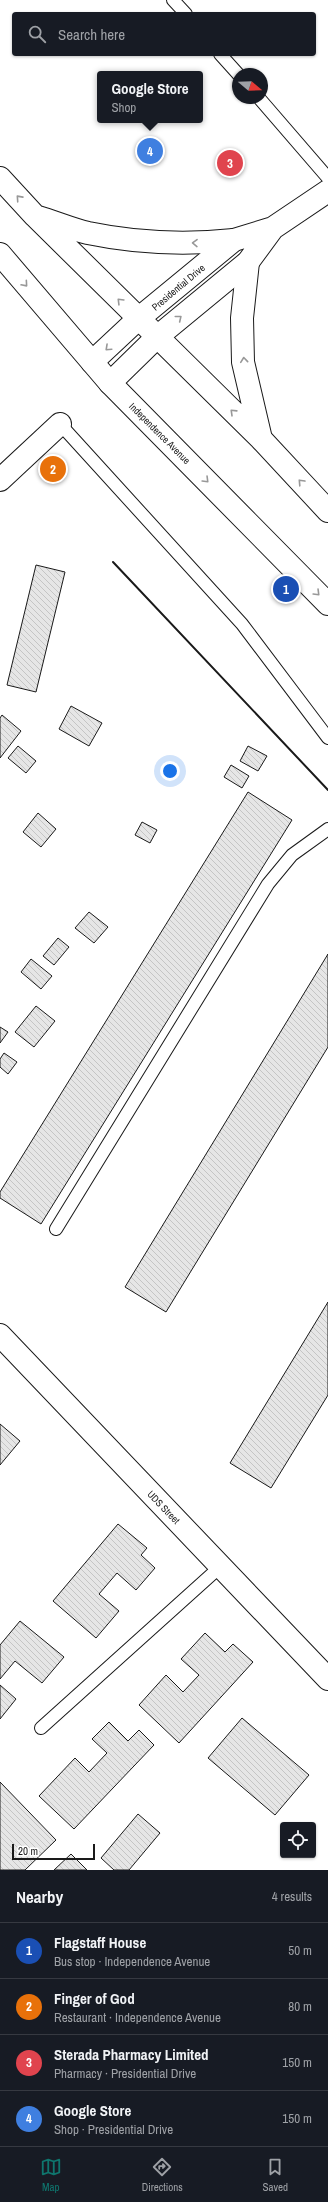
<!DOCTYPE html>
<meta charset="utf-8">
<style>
body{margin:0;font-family:"Archivo Narrow",sans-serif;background:#20242c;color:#f1f3f6}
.controls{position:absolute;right:12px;bottom:12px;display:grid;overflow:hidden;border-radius:4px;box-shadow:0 1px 3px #0004}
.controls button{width:36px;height:36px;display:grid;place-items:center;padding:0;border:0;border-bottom:1px solid #363941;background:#171b24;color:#f1f3f6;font:20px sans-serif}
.compass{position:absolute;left:232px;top:68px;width:36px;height:36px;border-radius:50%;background:#171b24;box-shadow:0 1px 3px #0004;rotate:109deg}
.scale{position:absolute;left:12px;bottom:10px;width:83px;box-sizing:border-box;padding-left:4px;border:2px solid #1a1a1a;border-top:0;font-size:11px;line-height:14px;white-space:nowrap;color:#1a1a1a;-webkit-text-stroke:3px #fff;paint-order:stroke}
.you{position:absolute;left:170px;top:771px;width:14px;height:14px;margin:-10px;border:3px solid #fff;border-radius:50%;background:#1a73e8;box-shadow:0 0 0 6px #1a73e833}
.badge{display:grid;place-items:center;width:26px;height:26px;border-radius:50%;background:#0f766e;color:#fff;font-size:13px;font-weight:700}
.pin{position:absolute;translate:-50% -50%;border:2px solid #fff;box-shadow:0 1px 4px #0006}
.popup{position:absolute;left:97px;top:71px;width:106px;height:52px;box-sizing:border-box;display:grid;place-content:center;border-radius:4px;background:#171b24;filter:drop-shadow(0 1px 3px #0005);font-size:13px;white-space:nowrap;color:#9ea1a6}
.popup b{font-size:15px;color:#f1f3f6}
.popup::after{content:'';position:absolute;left:50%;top:100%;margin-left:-8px;border:8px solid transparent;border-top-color:#171b24}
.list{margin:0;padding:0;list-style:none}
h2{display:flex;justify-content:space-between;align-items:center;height:52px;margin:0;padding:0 16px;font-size:17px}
h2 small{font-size:13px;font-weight:400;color:#9ea1a6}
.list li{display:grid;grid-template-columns:26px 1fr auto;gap:12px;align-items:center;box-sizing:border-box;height:56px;padding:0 16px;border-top:1px solid #363941}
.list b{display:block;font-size:15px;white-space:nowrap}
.list p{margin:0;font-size:13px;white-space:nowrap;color:#9ea1a6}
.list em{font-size:13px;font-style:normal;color:#9ea1a6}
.icon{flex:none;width:22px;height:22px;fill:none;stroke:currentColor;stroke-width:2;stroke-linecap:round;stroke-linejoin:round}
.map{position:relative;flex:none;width:328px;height:1870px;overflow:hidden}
.search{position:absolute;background:#171b24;box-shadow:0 1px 3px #0004;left:12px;right:12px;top:12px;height:44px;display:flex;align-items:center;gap:10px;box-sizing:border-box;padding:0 14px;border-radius:4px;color:#9ea1a6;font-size:15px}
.sheet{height:276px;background:#171b24}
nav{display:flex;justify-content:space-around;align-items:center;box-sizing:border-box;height:56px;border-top:1px solid #363941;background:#171b24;font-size:11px;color:#9ea1a6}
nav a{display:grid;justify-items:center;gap:2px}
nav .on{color:#0f766e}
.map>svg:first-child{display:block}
.building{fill:url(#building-back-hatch);stroke:#1a1a1a}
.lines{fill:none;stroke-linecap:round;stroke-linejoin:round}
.service-casing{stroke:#1a1a1a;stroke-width:14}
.minor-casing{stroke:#1a1a1a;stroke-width:24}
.tertiary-casing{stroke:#1a1a1a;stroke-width:24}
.trunk-casing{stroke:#1a1a1a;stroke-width:24}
.service{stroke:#fff;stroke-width:12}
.minor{stroke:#fff;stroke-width:22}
.tertiary{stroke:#fff;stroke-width:22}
.trunk{stroke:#fff;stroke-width:22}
.wall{stroke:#1a1a1a;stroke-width:2}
.oneway{stroke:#989898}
.labels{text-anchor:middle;stroke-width:3;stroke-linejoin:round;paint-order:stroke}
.street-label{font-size:10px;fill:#1a1a1a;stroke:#fff}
</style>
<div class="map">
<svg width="328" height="1870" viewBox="0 0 328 1870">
<defs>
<pattern id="building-back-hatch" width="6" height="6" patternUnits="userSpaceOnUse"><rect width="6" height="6" fill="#e6e6e6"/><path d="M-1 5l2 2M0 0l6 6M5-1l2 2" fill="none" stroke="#c5c5c5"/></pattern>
</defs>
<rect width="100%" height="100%" fill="#fff"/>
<path class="building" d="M36 565 65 572 36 692 7 685Z
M71 706 102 723 89 746 59 729Z
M2 715 21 731 0 758V718Z
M18 746 36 761 26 773 8 758Z
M248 746 267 756 258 771 240 761Z
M231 765 249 776 242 788 224 777Z
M248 792 292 820 41 1224 0 1198V1192Z
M38 813 56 829 41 847 23 832Z
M142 822 157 830 150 843 135 835Z
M89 912 108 927 94 943 75 928Z
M58 938 69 947 54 965 43 956Z
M328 954V1047L166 1312 125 1287Z
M31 959 52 976 41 989 21 972Z
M36 1006 55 1021 34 1047 15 1032Z
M0 1027 8 1032 0 1043Z
M4 1053 17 1062 8 1074 0 1067V1059Z
M328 1302V1395L271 1488 230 1463Z
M0 1424 20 1441 0 1465Z
M118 1524 147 1548 141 1555 155 1568 136 1590 117 1573 99 1594 119 1611 96 1638 53 1601Z
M20 1621 64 1657 42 1683 15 1661 0 1679V1645Z
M205 1633 225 1652 233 1644 253 1662 179 1743 139 1705 166 1675 183 1692 199 1675 181 1659Z
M0 1685 16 1699 0 1719Z
M242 1718 309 1775 275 1815 208 1758Z
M109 1722 128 1741 139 1730 154 1745 74 1829 39 1796 75 1758 89 1772 107 1753 92 1739Z
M0 1782 56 1840 25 1870H0Z
M138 1814 160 1833 129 1870H114L101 1858Z
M71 1854 87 1870H54Z"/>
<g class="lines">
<g class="service-casing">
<path id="service" d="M173 0 186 14
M220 54 238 74
M259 98 328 178
M60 424 242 624 328 738
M56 1229 268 884 292 855 328 829
M41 1728 221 1566"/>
</g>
<g class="minor-casing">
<path id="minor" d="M0 480 60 424
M0 1335 328 1679"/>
</g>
<g class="tertiary-casing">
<path id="tertiary" d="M92 362 138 319 234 240 273 228 328 191
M110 383 157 337 248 262 273 228"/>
</g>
<g class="trunk-casing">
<path id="trunk" d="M0 178 35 216 261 439 328 511
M38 217C55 222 71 229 88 233 136 243 186 245 234 240
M0 254 110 383 328 604
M248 262 242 318 243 362 261 439"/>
</g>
<use href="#service" class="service"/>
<use href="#minor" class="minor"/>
<use href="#tertiary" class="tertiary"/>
<use href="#trunk" class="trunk"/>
<path class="wall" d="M113 562 328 790"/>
</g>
<defs><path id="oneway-chevron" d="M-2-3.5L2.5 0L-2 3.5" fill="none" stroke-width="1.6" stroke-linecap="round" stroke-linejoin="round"/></defs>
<g class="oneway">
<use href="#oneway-chevron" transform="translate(19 198) rotate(-132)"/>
<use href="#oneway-chevron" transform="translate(195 243) rotate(-179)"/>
<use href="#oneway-chevron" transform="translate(25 284) rotate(49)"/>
<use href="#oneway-chevron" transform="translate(120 301) rotate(-135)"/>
<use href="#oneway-chevron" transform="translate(179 318) rotate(-39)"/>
<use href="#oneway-chevron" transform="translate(108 348) rotate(137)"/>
<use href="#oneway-chevron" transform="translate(244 360) rotate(-96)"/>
<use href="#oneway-chevron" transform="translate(233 412) rotate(-136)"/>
<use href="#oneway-chevron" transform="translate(206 480) rotate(45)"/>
<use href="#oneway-chevron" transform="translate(301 482) rotate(-133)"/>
<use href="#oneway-chevron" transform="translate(317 593) rotate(45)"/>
</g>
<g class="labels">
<g class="street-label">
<text transform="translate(178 287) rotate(-40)" y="4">Presidential Drive</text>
<text transform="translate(160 433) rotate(45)" y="4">Independence Avenue</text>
<text transform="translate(164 1507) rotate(46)" y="4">UDS Street</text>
</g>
</g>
</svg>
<div class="controls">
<button><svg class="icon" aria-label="locate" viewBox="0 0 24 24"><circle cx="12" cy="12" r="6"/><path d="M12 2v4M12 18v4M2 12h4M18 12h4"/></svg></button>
</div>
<svg class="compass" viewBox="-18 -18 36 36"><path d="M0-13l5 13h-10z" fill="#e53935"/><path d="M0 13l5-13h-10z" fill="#9ea1a6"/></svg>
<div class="scale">20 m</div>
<div class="you"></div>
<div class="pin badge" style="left:286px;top:589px;background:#1a4fb4">1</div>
<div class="pin badge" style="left:53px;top:469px;background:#e8710a">2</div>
<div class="pin badge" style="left:230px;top:163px;background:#e0444e">3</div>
<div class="pin badge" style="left:150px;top:151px;background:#3f7fe0">4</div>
<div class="popup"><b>Google Store</b>Shop</div>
<div class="search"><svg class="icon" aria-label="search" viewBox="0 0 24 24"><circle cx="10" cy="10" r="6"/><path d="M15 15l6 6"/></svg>Search here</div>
</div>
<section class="sheet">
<h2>Nearby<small>4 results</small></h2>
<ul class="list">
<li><span class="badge" style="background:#1a4fb4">1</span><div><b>Flagstaff House</b><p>Bus stop · Independence Avenue</p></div><em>50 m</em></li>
<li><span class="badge" style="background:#e8710a">2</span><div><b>Finger of God</b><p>Restaurant · Independence Avenue</p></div><em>80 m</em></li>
<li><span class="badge" style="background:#e0444e">3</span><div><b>Sterada Pharmacy Limited</b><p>Pharmacy · Presidential Drive</p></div><em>150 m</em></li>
<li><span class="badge" style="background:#3f7fe0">4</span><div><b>Google Store</b><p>Shop · Presidential Drive</p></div><em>150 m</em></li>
</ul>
</section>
<nav>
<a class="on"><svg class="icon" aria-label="map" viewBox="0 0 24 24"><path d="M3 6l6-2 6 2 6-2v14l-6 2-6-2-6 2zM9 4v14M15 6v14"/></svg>Map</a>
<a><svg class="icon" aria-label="directions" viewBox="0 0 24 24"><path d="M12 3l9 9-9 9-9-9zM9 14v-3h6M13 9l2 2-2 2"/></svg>Directions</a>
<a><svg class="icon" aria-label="saved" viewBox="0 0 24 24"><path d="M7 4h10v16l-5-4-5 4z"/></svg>Saved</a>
</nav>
